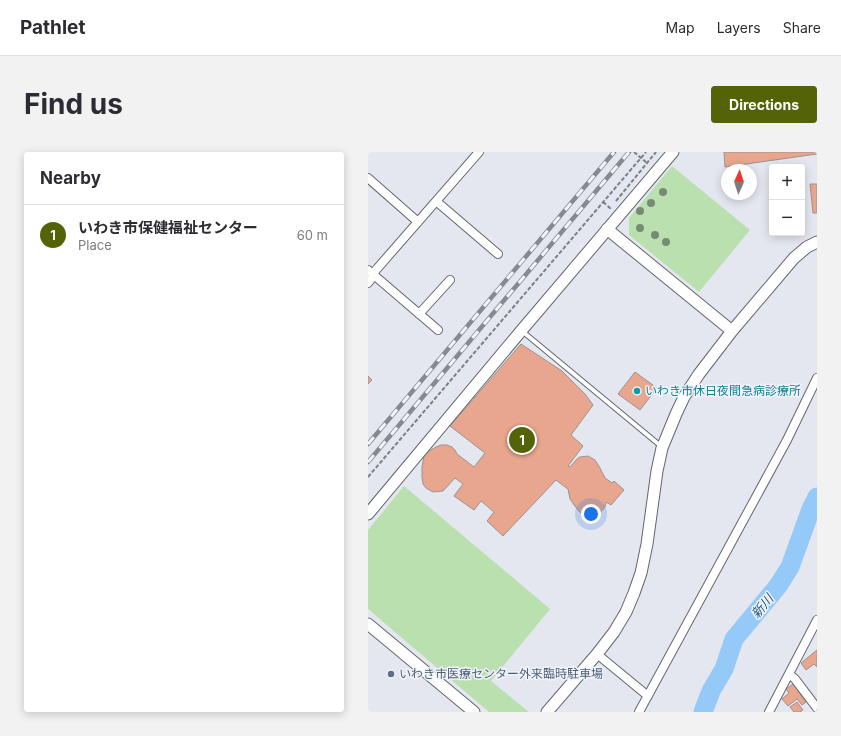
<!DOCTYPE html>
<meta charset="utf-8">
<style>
body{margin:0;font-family:Inter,"Noto Sans JP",sans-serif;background:#f2f2f3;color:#2b2b33}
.controls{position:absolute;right:12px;top:12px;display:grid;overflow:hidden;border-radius:4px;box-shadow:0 2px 10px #0003}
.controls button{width:36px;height:36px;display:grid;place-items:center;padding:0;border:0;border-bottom:1px solid #e1e1e2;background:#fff;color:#2b2b33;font:20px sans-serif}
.compass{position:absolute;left:353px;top:12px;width:36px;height:36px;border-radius:50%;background:#fff;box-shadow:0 2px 10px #0003;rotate:3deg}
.you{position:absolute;left:223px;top:362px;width:14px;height:14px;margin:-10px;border:3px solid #fff;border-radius:50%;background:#1a73e8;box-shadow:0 0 0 6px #1a73e833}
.badge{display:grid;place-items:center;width:26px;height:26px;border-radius:50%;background:#546307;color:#fff;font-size:13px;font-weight:700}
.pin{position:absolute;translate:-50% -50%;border:2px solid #fff;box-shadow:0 1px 4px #0006}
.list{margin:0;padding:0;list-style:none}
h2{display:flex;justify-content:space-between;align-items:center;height:52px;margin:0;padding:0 16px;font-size:17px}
h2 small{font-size:13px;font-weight:400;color:#7c7c81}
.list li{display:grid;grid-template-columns:26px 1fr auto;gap:12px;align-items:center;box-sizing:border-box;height:60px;padding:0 16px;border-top:1px solid #e1e1e2}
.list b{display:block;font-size:15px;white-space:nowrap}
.list p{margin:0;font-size:13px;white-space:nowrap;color:#7c7c81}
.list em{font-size:13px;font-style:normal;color:#7c7c81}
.map{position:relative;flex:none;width:449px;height:560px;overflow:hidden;border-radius:4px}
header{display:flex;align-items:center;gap:24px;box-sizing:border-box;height:56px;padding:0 20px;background:#fff;border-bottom:1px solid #e1e1e2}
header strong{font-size:19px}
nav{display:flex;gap:22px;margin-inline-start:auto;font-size:14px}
.intro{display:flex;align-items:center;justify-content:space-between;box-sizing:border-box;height:96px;padding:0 24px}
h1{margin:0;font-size:28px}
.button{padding:10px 18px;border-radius:4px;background:#546307;color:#fff;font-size:14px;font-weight:700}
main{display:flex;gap:24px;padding:0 24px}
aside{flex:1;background:#fff;border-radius:4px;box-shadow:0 2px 10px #0003}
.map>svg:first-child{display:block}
.green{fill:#bae0b0}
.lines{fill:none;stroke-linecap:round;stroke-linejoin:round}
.river{stroke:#95caf8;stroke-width:19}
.building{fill:#e8a68e;stroke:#9b9390}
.service-casing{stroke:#63666d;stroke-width:6}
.minor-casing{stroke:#63666d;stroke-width:10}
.tertiary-casing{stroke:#63666d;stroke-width:13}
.path{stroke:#7d7f84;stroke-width:2;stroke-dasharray:4 2;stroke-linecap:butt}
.service{stroke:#fff;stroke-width:4}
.minor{stroke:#fff;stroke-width:8}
.tertiary{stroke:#fff;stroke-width:11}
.rail-casing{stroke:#87898f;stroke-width:4.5}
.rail{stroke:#f1f4fc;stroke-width:3;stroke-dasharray:9;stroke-linecap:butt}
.path-bridge{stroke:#7d7f84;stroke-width:2;stroke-dasharray:4 2;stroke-linecap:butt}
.tree{fill:#758c73}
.culture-dot{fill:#0f9aa8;stroke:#f1f4fc;stroke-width:1.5}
.service-dot{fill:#5c6f8a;stroke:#f1f4fc;stroke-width:1.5}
.labels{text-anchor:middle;stroke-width:3;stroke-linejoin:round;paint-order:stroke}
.culture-label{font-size:12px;fill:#0d838f;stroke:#f1f4fc;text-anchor:start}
.service-label{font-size:12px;fill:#4e5e75;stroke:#f1f4fc;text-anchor:start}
.water-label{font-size:13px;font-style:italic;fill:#1c5681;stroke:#f1f4fc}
</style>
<header>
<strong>Pathlet</strong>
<nav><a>Map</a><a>Layers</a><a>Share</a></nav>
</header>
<div class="intro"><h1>Find us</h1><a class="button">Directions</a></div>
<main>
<aside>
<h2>Nearby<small></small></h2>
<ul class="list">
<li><span class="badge">1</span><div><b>いわき市保健福祉センター</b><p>Place</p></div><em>60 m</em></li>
</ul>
</aside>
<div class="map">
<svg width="449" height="560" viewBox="0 0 449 560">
<rect width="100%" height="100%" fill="#e4e7ef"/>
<path class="green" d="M304 14 382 78 331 140 261 83V66Z
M36 334 182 457 123 529 161 560H121L0 457V378Z"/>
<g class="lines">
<path class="river" d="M335 560 343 539 356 517 366 487 410 434 422 415 443 357 449 345"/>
</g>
<path class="building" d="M356 0H449V2L357 15Z
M442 32H449V61H445Z
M153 192 194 219 217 242 225 253 203 283 215 294 200 314 202 315 209 307 212 305 220 304 227 308 232 316 237 326 244 331 246 329 256 338 243 353 238 350 237 355 230 363 226 365H221L216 364 209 357 202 347 200 337 188 328 135 384 119 369 126 360 113 349 106 358 86 344 95 332 87 326 75 339 65 340 58 336 55 332 54 325V315L56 304 61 299 68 295 73 293H79L84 295 87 298 89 302 106 315 117 301 82 274Z
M267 220 289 236 272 258 250 242Z
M0 224 4 228 0 232Z
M449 498V515L446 512 438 518 433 511Z
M425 532 438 550 434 553 429 547 420 554 414 547 421 541 418 537Z
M429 550 435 558 432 560H426L422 555Z"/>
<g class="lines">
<g class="service-casing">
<path id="service" d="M154 179 294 295"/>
</g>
<g class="minor-casing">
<path id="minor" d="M0 26 50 70
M68 49 130 102
M0 118 70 178
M0 131 6 123 7 119 111 0
M51 162 82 128
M229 502 280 544
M421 522 427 527 449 556
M271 560 419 288 449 226
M401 560 449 468"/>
</g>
<g class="tertiary-casing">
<path id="tertiary" d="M239 77 364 179
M0 362 153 179 305 0
M0 472 106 560
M179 560 229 502 246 480 258 460 266 441 273 421 279 392 289 319 294 296 308 262 316 245 331 222 364 179 426 106 439 95 449 90"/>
</g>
<path class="path" d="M248 49 288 0
M235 50 242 56 243 55
M0 325 278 0"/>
<use href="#service" class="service"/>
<use href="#minor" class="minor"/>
<use href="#tertiary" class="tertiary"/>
<g class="rail-casing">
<path id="rail" d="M0 292 246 0
M0 310 261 0"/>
</g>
<use href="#rail" class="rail"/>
<path class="path-bridge" d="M266 0 279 11"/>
</g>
<g class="tree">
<circle cx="295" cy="40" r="4"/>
<circle cx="283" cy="51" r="4"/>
<circle cx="272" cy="59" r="4"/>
<circle cx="272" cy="76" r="4"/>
<circle cx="287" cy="83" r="4"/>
<circle cx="298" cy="90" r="4"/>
</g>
<circle class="culture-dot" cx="269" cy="239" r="4"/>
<circle class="service-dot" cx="23" cy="522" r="4"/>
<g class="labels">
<g class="culture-label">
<text x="277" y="243">いわき市休日夜間急病診療所</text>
</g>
<g class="service-label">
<text x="31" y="526">いわき市医療センター外来臨時駐車場</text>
</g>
<g class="water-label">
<text transform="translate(394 454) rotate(-50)" y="5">新川</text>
</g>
</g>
</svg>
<div class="controls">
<button>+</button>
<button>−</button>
</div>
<svg class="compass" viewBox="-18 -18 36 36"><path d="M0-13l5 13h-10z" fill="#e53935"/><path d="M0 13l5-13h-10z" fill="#7c7c81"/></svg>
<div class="you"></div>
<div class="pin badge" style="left:154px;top:288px">1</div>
</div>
</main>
